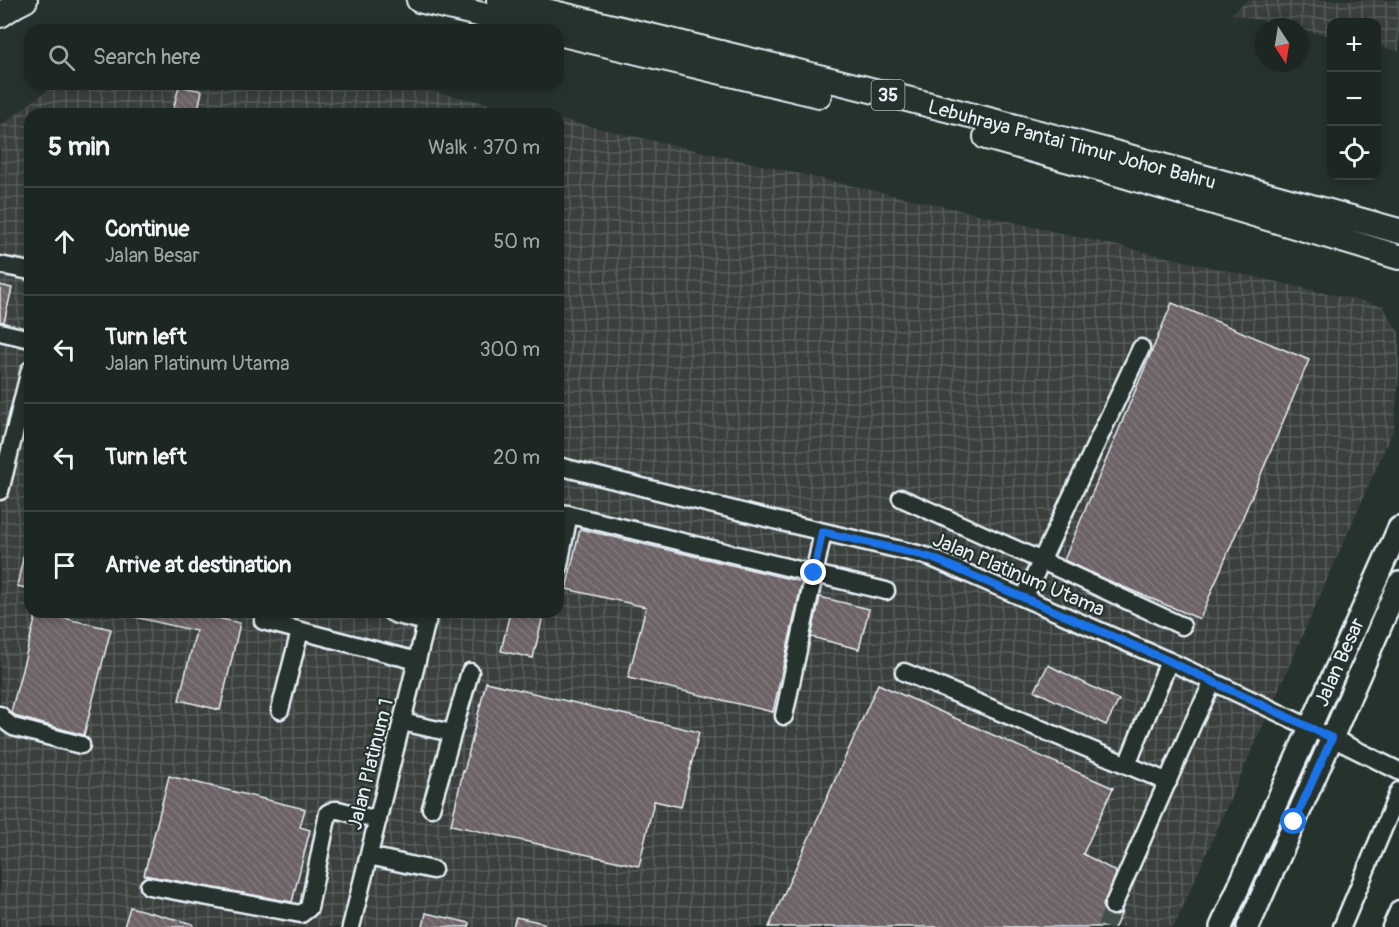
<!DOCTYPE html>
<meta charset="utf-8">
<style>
body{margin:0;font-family:Pangolin,sans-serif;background:#29322f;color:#f1f3f6}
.controls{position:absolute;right:18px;top:18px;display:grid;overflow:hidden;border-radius:12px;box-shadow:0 3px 9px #0003}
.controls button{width:54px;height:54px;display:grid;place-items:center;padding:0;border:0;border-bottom:2px solid #3a4340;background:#1c2622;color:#f1f3f6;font:30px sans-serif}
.compass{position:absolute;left:1255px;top:18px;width:54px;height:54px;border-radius:50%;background:#1c2622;box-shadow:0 3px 9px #0003;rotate:168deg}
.stop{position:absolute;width:18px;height:18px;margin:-14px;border:4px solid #1a73e8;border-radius:50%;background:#fff}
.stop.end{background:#1a73e8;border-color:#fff;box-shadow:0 2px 6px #0008}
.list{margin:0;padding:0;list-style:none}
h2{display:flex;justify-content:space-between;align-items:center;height:78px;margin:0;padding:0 24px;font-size:26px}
h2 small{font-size:20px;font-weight:400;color:#a0a5a5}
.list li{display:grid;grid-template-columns:39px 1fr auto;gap:18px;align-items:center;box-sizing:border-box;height:108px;padding:0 24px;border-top:2px solid #3a4340}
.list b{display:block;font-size:22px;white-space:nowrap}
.list p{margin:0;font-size:20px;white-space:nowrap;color:#a0a5a5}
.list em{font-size:20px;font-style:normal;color:#a0a5a5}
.icon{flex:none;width:33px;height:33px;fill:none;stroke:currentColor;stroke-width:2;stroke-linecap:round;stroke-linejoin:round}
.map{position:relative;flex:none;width:1399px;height:927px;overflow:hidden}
.search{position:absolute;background:#1c2622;box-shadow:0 3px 9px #0003;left:24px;top:24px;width:540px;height:66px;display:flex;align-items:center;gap:15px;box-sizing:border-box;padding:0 21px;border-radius:18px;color:#a0a5a5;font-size:22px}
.panel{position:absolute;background:#1c2622;box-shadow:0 3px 9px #0003;left:24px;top:108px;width:540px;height:510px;border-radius:18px}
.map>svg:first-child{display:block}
.industrial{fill:url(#industrial-grid)}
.building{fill:url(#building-back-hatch);stroke:#e8f1f8;stroke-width:1.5}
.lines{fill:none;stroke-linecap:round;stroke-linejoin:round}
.minor-tunnel{stroke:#43504b;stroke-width:16;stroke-dasharray:16 8;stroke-linecap:butt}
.minor-casing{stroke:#e8f1f8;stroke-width:21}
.major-casing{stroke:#e8f1f8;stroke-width:26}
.highway-casing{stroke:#e8f1f8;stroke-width:28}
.minor{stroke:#26332d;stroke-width:16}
.major{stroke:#26332d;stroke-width:21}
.highway{stroke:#26332d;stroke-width:24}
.route{stroke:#1a73e8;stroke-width:8}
.labels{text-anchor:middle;stroke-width:4.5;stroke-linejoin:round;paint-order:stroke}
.shield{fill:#26332d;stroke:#aeb8bb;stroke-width:1.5}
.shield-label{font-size:18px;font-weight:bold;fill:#e8f1f8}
.street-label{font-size:20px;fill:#e8f1f8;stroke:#26332d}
</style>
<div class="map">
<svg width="1399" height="927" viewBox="0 0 1399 927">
<defs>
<pattern id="industrial-grid" width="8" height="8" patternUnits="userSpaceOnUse" patternTransform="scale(1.5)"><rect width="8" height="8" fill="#3b413e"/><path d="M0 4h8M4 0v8" fill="none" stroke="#575d5b"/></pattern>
<pattern id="building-back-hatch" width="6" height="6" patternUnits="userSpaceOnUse" patternTransform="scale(1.5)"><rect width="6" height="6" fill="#6d6265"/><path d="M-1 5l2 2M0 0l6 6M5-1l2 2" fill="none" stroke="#82797c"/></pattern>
</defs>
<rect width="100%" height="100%" fill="#26332d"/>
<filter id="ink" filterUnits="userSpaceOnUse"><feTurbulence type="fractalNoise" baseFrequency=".0167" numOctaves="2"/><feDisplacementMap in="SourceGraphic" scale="12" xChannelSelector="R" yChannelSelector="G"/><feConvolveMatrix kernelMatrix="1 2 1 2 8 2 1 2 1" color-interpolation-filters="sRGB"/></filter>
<g filter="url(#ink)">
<path class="industrial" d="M1248 0H1399V51L1377 46 1376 22H1332L1331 36 1300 29V27H1291L1231 14Z
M56 84H401L534 114H30V612H558V119L1383 306 1399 333V374L1394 428 1174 927H0V126Z"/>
<path class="building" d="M179 86 202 91 197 114H172Z
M0 285 12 288 4 322 0 321Z
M1172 303 1309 360 1200 619 1114 583 1064 560Z
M580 529 802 582 773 712 628 678 646 607 566 589Z
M26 545 30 546V589L17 586Z
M820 597 869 609 859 649 811 637Z
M37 612 111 629 84 735 18 717 11 712Z
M131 612H190L240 623 220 710 179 700 196 631 130 616Z
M510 612H544L533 658 501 651Z
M1048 665 1119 700 1106 725 1035 691Z
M486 682 699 732 681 807 654 801 639 866 451 825 463 771 464 772Z
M878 684 1113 788 1083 854 1115 871 1116 874 1103 907 1104 912 1109 916H1115L1122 912 1115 927H769Z
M169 776 305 809 300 827 310 830 292 902 144 875Z
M130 907 193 924V927H124Z
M426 913 470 923 469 927H423Z
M516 917 544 923V927H513Z"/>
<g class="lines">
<path class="minor-tunnel" d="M1105 927 1113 906"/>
<g class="minor-casing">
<path id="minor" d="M0 265 30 271
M0 332 30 339
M558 466 790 524 918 554 932 558 1169 661 1332 738 1399 771
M0 491 30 370
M901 498 1042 561 1182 626
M558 512 886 591
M558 570 569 514
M1024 598 1141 348
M391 612 397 615 427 622
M263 621 417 661
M904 672 1168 782
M280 710 300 631
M0 715 4 720 13 727 81 745
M784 716 823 532
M402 722 452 733
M1127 765 1169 661
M431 808 470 672
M369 856 433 870
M149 886 301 914 309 908 328 813 334 810H338L378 820
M1113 906 1193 723 1213 682
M351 927 429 612
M1342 927 1399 791
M1391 927 1399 909"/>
</g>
<g class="major-casing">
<path id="major" d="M1221 927 1399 528
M1248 927 1332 738 1399 583"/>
</g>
<g class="highway-casing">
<path id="highway" d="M419 0 546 30
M499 0C711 50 923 101 1133 158 1222 182 1310 207 1399 231
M0 15 15 5 25 0
M558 33 819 95
M986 137 1116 173 1399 257"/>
</g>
<use href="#minor" class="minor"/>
<use href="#major" class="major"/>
<use href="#highway" class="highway"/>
</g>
</g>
<g class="lines" filter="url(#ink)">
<path class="route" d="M814 573 822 532 918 554 932 558 1169 661 1332 738 1294 822"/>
</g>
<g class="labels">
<rect class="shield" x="871.5" y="80" width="33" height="30" rx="4.5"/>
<g class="shield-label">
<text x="888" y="101">35</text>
</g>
<g class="street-label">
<text transform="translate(1072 144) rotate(15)" y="7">Lebuhraya Pantai Timur Johor Bahru</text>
<text transform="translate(1019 574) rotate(23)" y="7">Jalan Platinum Utama</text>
<text transform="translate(1339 662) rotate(-66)" y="7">Jalan Besar</text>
<text transform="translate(370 764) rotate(-76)" y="7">Jalan Platinum 1</text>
</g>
</g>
</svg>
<div class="controls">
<button>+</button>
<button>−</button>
<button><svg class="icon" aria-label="locate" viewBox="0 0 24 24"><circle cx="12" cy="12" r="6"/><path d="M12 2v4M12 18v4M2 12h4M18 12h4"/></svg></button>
</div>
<svg class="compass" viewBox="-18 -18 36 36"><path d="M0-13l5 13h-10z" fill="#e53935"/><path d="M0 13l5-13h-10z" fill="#a0a5a5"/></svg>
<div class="stop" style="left:1294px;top:822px"></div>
<div class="stop end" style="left:814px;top:573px"></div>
<div class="search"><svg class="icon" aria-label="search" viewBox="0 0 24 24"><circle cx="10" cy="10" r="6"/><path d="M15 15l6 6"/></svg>Search here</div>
<section class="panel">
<h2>5 min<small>Walk · 370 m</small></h2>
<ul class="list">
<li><svg class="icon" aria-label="ahead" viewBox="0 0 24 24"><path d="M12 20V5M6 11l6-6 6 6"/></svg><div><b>Continue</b><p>Jalan Besar</p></div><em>50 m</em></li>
<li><svg class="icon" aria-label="left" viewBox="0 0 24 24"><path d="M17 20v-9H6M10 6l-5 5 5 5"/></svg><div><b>Turn left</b><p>Jalan Platinum Utama</p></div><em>300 m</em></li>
<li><svg class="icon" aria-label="left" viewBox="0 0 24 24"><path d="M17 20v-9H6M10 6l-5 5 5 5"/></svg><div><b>Turn left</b></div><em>20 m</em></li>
<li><svg class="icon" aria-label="arrive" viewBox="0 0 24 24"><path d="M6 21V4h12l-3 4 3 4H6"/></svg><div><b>Arrive at destination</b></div></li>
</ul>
</section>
</div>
